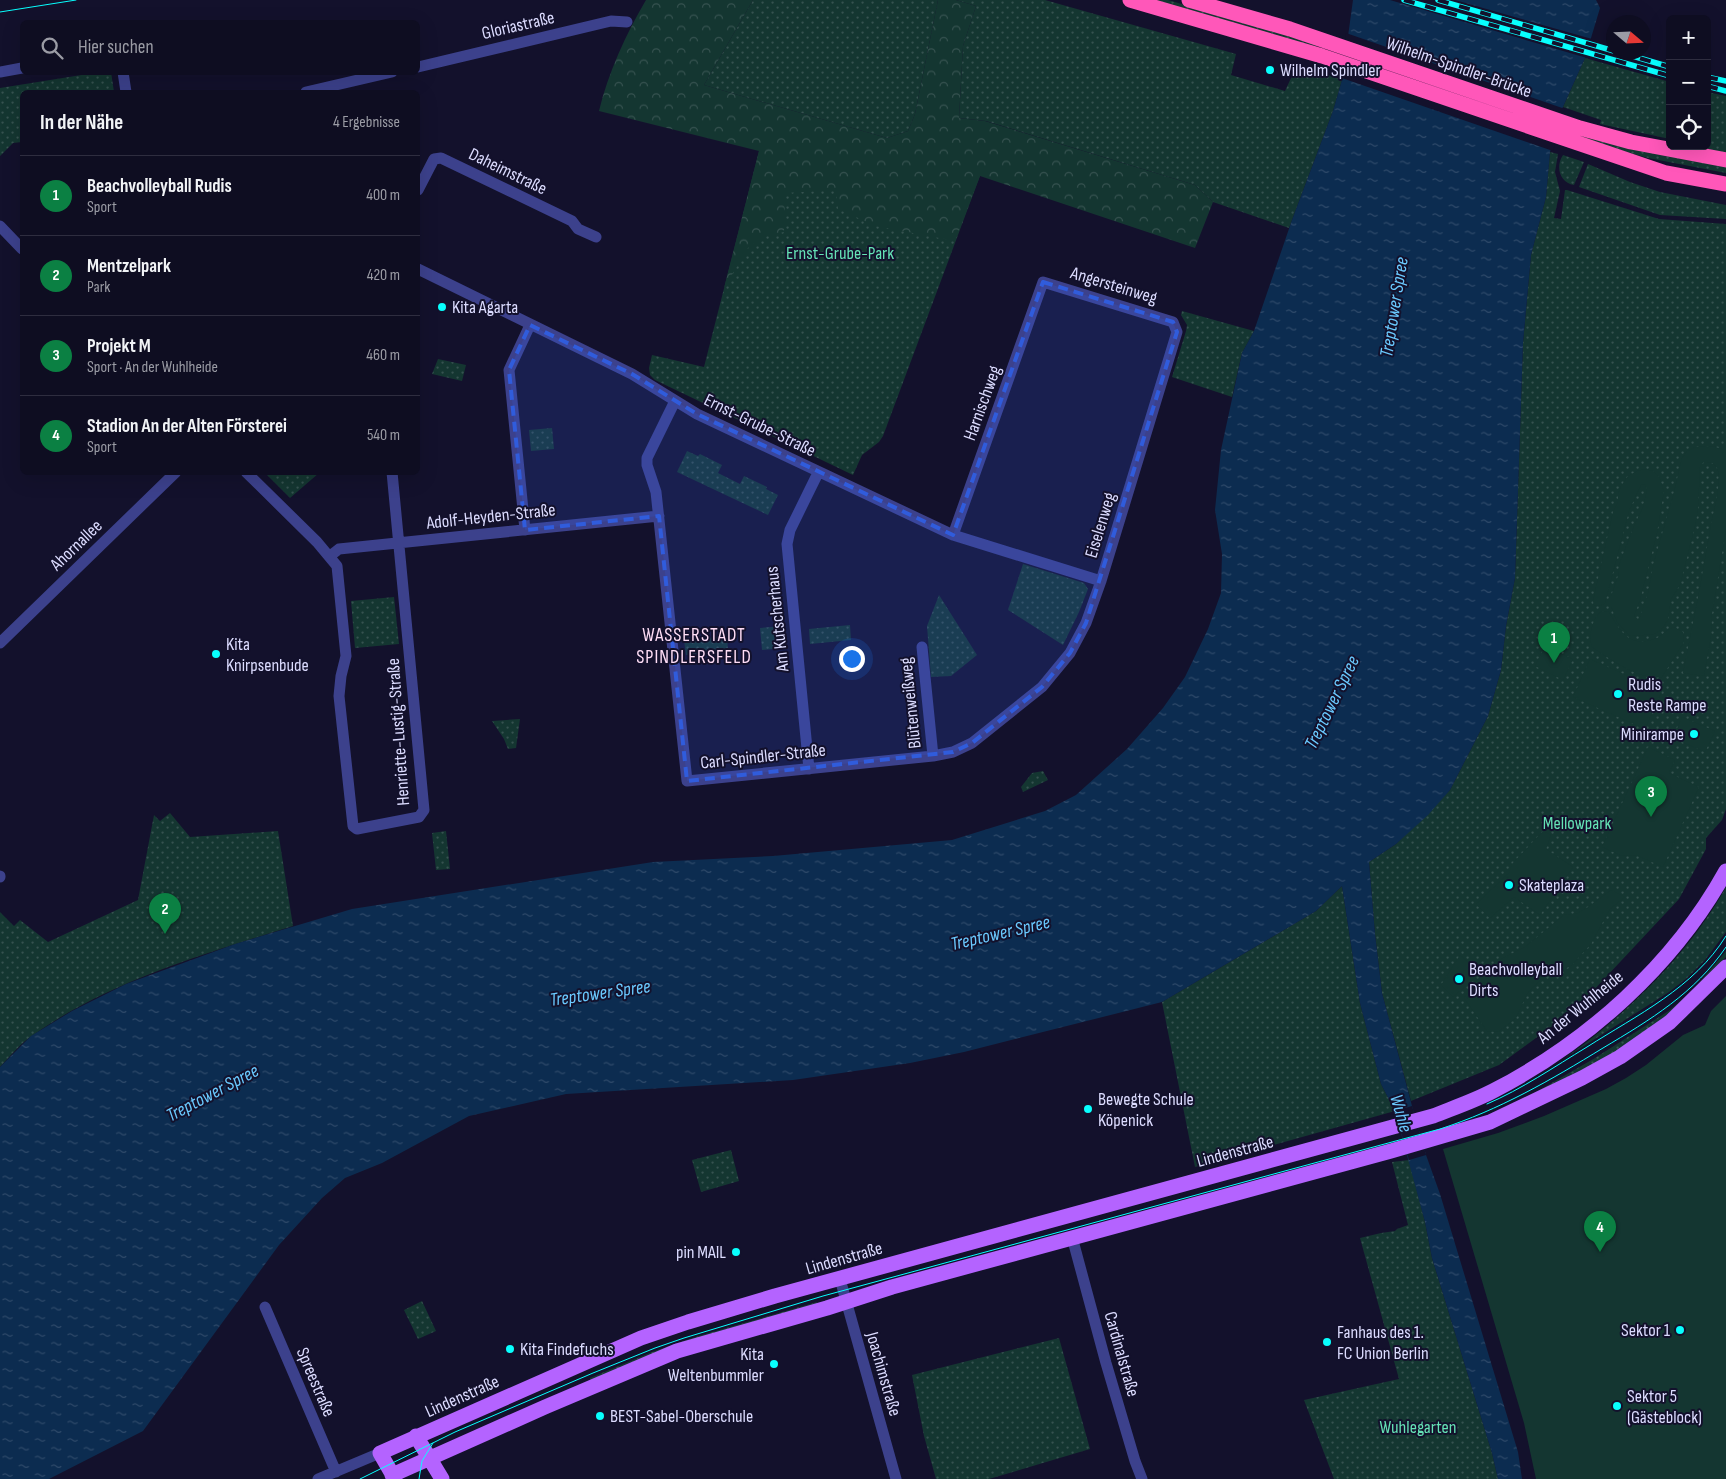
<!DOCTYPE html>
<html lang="de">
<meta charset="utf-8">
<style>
body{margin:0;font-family:"Sofia Sans Condensed",sans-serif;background:#17162a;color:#f1f3f6}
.controls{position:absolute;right:15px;top:15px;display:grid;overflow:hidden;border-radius:8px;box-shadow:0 5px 20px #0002}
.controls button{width:45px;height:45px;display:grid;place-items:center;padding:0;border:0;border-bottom:1px solid #2e2d3f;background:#0e0d21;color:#f1f3f6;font:25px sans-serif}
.compass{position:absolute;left:1606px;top:15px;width:45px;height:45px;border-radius:50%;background:#0e0d21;box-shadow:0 5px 20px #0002;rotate:109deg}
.you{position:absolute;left:851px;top:658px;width:18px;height:18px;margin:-12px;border:4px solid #fff;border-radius:50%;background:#1a73e8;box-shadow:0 0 0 8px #1a73e833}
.badge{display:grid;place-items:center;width:32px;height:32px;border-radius:50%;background:#0b8043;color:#fff;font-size:16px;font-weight:700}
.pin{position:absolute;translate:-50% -41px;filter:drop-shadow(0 1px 2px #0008)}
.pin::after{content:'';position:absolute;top:26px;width:18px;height:15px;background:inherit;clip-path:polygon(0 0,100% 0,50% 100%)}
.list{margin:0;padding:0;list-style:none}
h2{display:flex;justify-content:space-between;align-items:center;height:65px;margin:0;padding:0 20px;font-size:21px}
h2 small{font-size:16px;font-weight:400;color:#9b9ca5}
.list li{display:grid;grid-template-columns:32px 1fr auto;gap:15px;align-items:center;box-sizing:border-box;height:80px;padding:0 20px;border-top:1px solid #2e2d3f}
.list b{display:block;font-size:19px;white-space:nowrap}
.list p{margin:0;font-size:16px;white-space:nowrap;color:#9b9ca5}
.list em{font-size:16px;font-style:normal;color:#9b9ca5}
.icon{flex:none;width:28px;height:28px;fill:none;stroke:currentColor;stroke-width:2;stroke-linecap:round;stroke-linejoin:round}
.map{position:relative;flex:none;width:1726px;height:1479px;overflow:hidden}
.search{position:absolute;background:#0e0d21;box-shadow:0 5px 20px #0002;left:20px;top:20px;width:400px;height:55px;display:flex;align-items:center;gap:12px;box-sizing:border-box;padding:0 18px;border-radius:8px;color:#9b9ca5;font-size:19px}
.panel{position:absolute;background:#0e0d21;box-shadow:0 5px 20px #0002;left:20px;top:90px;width:400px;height:385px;border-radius:8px}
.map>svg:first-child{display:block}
.green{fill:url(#green-dots)}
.forest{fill:url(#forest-crowns)}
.pitch{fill:#143631}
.water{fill:url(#water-ripples)}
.pier{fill:#13112c}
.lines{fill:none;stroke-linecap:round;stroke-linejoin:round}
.minor{stroke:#3c418c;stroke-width:11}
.major{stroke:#b463ff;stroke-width:15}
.highway{stroke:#ff57b9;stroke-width:15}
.tram{stroke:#08fffe;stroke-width:1}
.rail-casing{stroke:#08fffe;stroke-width:5.5}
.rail{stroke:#13112c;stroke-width:4;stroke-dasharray:11;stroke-linecap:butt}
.marked{fill:#305cdc;fill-opacity:0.2;stroke:#305cdc;stroke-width:4;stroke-dasharray:10 6;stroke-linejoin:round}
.poi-dot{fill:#08fffe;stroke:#13112c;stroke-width:2}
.labels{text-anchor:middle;stroke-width:4;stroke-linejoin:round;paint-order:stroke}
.street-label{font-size:18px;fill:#dcdcff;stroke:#13112c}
.poi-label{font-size:18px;fill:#dcdcff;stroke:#13112c;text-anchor:start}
.park-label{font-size:18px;fill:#65e3b6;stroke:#13112c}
.water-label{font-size:19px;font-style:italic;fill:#6acaff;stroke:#13112c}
.neighbourhood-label{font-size:19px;letter-spacing:1px;fill:#ffdef7;stroke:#13112c}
</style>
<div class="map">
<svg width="1726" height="1479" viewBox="0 0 1726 1479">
<defs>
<pattern id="green-dots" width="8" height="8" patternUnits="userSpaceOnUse" patternTransform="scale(1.25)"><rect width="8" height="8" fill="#143631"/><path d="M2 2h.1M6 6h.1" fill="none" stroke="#365250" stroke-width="1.8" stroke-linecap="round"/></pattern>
<pattern id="forest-crowns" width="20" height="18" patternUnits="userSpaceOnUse" patternTransform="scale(1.25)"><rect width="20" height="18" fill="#143631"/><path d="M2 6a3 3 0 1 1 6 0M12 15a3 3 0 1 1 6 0" fill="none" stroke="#365250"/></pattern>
<pattern id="water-ripples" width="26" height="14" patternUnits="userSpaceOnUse" patternTransform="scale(1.25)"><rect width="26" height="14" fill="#0c2c50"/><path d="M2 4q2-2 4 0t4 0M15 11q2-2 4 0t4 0" fill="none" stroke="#2f4a6a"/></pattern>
</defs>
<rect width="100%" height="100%" fill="#13112c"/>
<path class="green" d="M753 0H938L915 114 908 131 887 138 704 85Z
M956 0H1045L1236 54 1231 75 1285 91 1298 63 1342 80 1333 111 1289 228 1213 202 1195 185 986 121 959 118 963 46 976 6Z
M1150 0H1168L1317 44 1316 48Z
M1585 58 1670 82V139L1600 124 1601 120 1563 107Z
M111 72 114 92H22V142L13 143 0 156V88L94 73Z
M1707 92 1726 96V154L1698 146H1707Z
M1581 134 1726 166V173L1648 158 1580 139Z
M759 151 980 176 883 436 879 442 862 455 853 475 655 380 650 375 649 368 652 355 704 367Z
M1550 152 1558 154 1555 172 1560 191 1554 218 1561 219 1565 190H1567L1659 219 1726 224V809L1722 820 1706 838V849L1679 899 1577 1008 1499 1065 1411 1101 1382 993 1375 934 1369 862 1396 844 1450 790 1488 716 1501 670 1506 626 1515 578 1523 343 1531 255 1546 197Z
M1563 155 1584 162 1574 185C1560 183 1555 167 1563 155Z
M1588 164 1630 182 1660 192 1726 205V219L1660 215 1579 187Z
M1182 311 1254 331 1242 353 1232 397 1172 377 1186 331 1187 325 1181 315Z
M438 359 466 365 462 381 432 374Z
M552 428 554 449 531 451 529 430Z
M687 451 698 456 700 454 722 465 718 473 740 484 744 476 767 487 766 489 778 495 768 515 677 472Z
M265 473H319L290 498Z
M1023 564 1084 583 1088 589 1079 612 1063 645 1008 610Z
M939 595 977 655 951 676 931 677 927 626Z
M394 597 399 644 355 648 351 601Z
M850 625 851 640 810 644 809 629Z
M783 626 785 648 762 650 760 628Z
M727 636 728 651 686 655 684 640Z
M520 719 516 748 508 749 504 739 492 721Z
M1043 771 1048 780 1023 792 1021 787 1032 773Z
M170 813 190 837 278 831 293 926C204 954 110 981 33 1035 21 1043 10 1056 0 1067V912L14 926 20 920 48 942 138 900 154 815 160 821Z
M446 831 450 869 436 870 432 833Z
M1342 886 1360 1003 1381 1084 1395 1111 1195 1167 1162 1002 1316 911Z
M1726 887V932L1705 960 1687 978 1669 992 1565 1058C1627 1014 1689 954 1726 887Z
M1726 951V957L1673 1012 1597 1065 1477 1122 1479 1119 1529 1096 1595 1058 1670 1010 1694 989Z
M731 1150 739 1181 701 1192 692 1160Z
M1409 1160 1425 1222 1432 1258 1492 1453 1498 1479H1334L1304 1400 1399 1379 1360 1238 1381 1233 1395 1231 1397 1229 1408 1225 1392 1162Z
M422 1301 436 1331 418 1339 404 1310Z
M817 1302V1305L591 1382 590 1378 652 1352 698 1336Z
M1059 1338 1090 1449 989 1479H936L924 1436 912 1375Z"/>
<path class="forest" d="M646 0H753L704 85 887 138 908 131 915 114 938 0H956L976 6 963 46 959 118 985 121 1195 185 1213 202 1195 248 980 176 955 241 876 226 838 209 836 190 785 193 784 232 763 237 748 248 724 288 759 151 599 111C608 73 626 34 646 0Z"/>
<path class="pitch" d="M1712 446 1722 449 1726 453V529L1712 614 1711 636 1704 676 1683 673C1693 623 1703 574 1711 524 1714 510 1721 485 1718 471 1716 463 1711 462 1704 462L1700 466 1698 509 1695 526 1680 585 1671 599 1668 620 1661 630 1654 634 1634 636 1629 635 1617 622 1611 606V596L1618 576 1619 565 1634 526 1643 507 1647 490 1645 484 1641 485 1629 511 1605 603 1600 606 1594 605 1593 601 1613 512 1618 502V494L1621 486 1628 476 1637 471 1645 469 1653 471 1659 477 1664 491 1657 533 1640 600 1634 616 1639 620 1648 593 1654 562 1673 496 1682 458 1687 451 1696 447Z
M1601 611 1609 612C1621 632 1629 649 1657 638 1663 635 1667 629 1674 627L1683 632 1684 642 1662 677C1640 681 1610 659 1592 647 1588 635 1592 620 1601 611Z
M1545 646 1573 659 1563 680 1535 666Z
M1590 659 1662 691 1645 729 1573 697Z
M1682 717 1715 731 1705 752 1673 738Z
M1648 747 1675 760 1669 773 1699 787 1663 867 1636 855 1622 856 1602 847Z
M1543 831 1551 835 1546 849 1573 867 1540 915 1514 897 1490 918 1476 904 1509 873 1512 864Z
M1611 890 1625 897 1610 909 1591 944 1571 966 1541 979 1527 994 1516 1018 1498 1032 1487 1031 1464 998 1474 983 1503 958 1525 947 1564 915 1578 913 1588 907Z
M1460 955 1480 974 1453 997 1441 985Z
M1726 996V1479H1536L1524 1423 1443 1149 1498 1133 1544 1116 1606 1089 1626 1078 1646 1065 1683 1035 1705 1025 1711 1011Z"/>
<path class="water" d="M1353 0H1596L1600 8 1585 58 1553 129V141L1550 152 1546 197 1531 255 1523 343 1515 578 1506 626 1501 670 1488 716 1450 790 1428 815 1396 844 1369 862 1375 934 1382 993 1412 1106 1426 1155 1440 1194 1518 1452 1522 1479H1498L1492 1453 1432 1258 1425 1222 1395 1111 1381 1084 1360 1003 1342 886 1316 911 1162 1002 964 1052 910 1063 793 1080 566 1094 469 1116 382 1163 345 1178 322 1198 279 1245 143 1431 49 1479H0V1067L31 1036 72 1011 126 984 235 944 352 909 653 862 773 856 952 840 1045 811 1076 795 1127 749 1163 708 1185 677 1208 629 1221 593 1222 554 1215 510 1221 450 1237 376 1242 353 1254 331 1292 220 1333 111 1342 80Z"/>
<path class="pier" d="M1390 0H1455L1592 39 1587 58Z
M1346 33 1565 109 1555 129 1556 141 1553 151 1339 77Z
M1412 1106 1426 1155 1409 1160 1395 1111Z"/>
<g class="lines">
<path class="minor" d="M418 67 611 21 627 22
M0 72 22 68
M123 72 126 92
M306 92 392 72
M418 190 434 159 441 158 572 221 578 229 596 237
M0 226 22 249
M418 269 632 374 697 414 953 535 1101 581
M675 401 647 458V465L656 492 687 781 933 756 953 752 972 743 1042 687 1070 653 1086 623 1101 581 1177 332 1173 322 1043 282 953 535
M246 472 317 542 337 566 346 656 341 676 339 696 353 826 357 829 419 817 424 810 392 472
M525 530 509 370 530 325
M330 556 339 549 659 516
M0 643 176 472
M922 647 933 756
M809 769 787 544 790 530 818 473
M0 876V877
M1072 1237 1106 1363 1135 1461 1142 1479
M840 1279 896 1479
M265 1307 336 1472
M318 1479 380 1453"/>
<path class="major" d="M416 1436 442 1479
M392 1475 545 1407 677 1351 827 1308 892 1287 1391 1151 1490 1122 1582 1078 1620 1057 1670 1022 1726 967
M395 1479 380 1453 641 1338 688 1322 775 1296 1433 1116C1453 1108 1474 1101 1493 1091 1588 1042 1674 965 1726 871"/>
<path class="highway" d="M1130 0 1322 56 1666 173 1726 184
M1189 0 1290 29 1580 128 1631 142 1726 160"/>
<path class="tram" d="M0 12 76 0
M1487 1104C1522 1089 1554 1067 1587 1047 1637 1015 1694 988 1726 936
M360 1479 455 1432 593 1373 655 1348 684 1338 823 1296 1440 1129C1499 1110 1551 1080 1603 1048 1650 1020 1695 993 1726 947
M419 1479 422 1461 433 1443"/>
<g class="rail-casing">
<path id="rail" d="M1404 0 1670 76
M1438 0 1614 51
M1619 52 1670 67
M1707 77 1726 81
M1707 86 1726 91"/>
</g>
<use href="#rail" class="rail"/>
</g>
<path class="marked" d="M1043 282 1173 322 1177 332 1086 623 1070 653 1042 687 972 743 953 752 687 781 659 516 525 530 509 370 530 325 632 374 697 414 953 535Z"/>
<g class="poi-dot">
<circle cx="1270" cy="70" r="5"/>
<circle cx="442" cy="307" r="5"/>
<circle cx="216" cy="654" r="5"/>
<circle cx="1618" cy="694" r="5"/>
<circle cx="1694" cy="734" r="5"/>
<circle cx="1509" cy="885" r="5"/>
<circle cx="1459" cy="979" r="5"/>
<circle cx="1088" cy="1109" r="5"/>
<circle cx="736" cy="1252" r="5"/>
<circle cx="1680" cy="1330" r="5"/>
<circle cx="1327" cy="1342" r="5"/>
<circle cx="510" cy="1349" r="5"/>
<circle cx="774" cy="1364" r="5"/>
<circle cx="1617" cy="1406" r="5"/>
<circle cx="600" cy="1416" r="5"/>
</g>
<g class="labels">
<g class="street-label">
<text transform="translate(518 25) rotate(-13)" y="6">Gloriastraße</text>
<text transform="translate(1459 67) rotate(19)" y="6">Wilhelm-Spindler-Brücke</text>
<text transform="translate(508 171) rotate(26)" y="6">Daheimstraße</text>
<text transform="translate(1114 285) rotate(17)" y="6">Angersteinweg</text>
<text transform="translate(982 403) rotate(-70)" y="6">Harnischweg</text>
<text transform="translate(760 425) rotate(26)" y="6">Ernst-Grube-Straße</text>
<text transform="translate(491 516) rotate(-6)" y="6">Adolf-Heyden-Straße</text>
<text transform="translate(1100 525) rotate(-73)" y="6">Eiselenweg</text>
<text transform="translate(76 545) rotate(-44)" y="6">Ahornallee</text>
<text transform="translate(777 619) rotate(-96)" y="6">Am Kutscherhaus</text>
<text transform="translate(910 703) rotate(-96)" y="6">Blütenweißweg</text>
<text transform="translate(398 732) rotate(-94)" y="6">Henriette-Lustig-Straße</text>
<text transform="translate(763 756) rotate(-6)" y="6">Carl-Spindler-Straße</text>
<text transform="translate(1580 1007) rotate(-39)" y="6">An der Wuhlheide</text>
<text transform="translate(1235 1151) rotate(-15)" y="6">Lindenstraße</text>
<text transform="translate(844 1258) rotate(-16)" y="6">Lindenstraße</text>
<text transform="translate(1122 1354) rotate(74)" y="6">Cardinalstraße</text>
<text transform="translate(884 1374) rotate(74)" y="6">Joachimstraße</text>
<text transform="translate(316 1382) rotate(67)" y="6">Spreestraße</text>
<text transform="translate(462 1396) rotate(-24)" y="6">Lindenstraße</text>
</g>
<g class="poi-label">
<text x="1280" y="76">Wilhelm Spindler</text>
<text x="452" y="313">Kita Agarta</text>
<text x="226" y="650">Kita<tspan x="226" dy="21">Knirpsenbude</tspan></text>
<text x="1628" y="690">Rudis<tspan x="1628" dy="21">Reste Rampe</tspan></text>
<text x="1684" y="740" text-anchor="end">Minirampe</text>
<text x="1519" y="891">Skateplaza</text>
<text x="1469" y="975">Beachvolleyball<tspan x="1469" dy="21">Dirts</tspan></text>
<text x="1098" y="1105">Bewegte Schule<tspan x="1098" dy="21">Köpenick</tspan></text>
<text x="726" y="1258" text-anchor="end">pin MAIL</text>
<text x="1670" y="1336" text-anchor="end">Sektor 1</text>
<text x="1337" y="1338">Fanhaus des 1.<tspan x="1337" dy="21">FC Union Berlin</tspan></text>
<text x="520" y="1355">Kita Findefuchs</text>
<text x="764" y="1360" text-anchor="end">Kita<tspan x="764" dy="21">Weltenbummler</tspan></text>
<text x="1627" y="1402">Sektor 5<tspan x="1627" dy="21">(Gästeblock)</tspan></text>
<text x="610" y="1422">BEST-Sabel-Oberschule</text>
</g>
<g class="park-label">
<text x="840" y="259">Ernst-Grube-Park</text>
<text x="1577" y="829">Mellowpark</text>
<text x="1418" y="1433">Wuhlegarten</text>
</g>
<g class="water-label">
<text transform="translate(1393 307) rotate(-81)" y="7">Treptower Spree</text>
<text transform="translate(1331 702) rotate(-64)" y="7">Treptower Spree</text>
<text transform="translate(1000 932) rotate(-13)" y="7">Treptower Spree</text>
<text transform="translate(600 992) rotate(-8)" y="7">Treptower Spree</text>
<text transform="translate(212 1092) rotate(-28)" y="7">Treptower Spree</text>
<text transform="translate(1402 1113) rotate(74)" y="7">Wuhle</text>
</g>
<g class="neighbourhood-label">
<text x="694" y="641">WASSERSTADT<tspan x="694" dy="22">SPINDLERSFELD</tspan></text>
</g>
</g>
</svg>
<div class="controls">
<button>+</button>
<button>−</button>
<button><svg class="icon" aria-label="locate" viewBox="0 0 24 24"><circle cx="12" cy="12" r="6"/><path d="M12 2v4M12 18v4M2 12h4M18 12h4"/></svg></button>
</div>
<svg class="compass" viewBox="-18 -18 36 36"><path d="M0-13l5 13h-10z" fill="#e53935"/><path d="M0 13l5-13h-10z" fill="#9b9ca5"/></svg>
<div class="you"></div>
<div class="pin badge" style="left:1554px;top:663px">1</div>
<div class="pin badge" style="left:165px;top:934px">2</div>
<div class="pin badge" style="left:1651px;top:817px">3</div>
<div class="pin badge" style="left:1600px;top:1252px">4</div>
<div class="search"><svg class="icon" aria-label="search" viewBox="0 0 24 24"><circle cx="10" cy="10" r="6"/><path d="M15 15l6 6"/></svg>Hier suchen</div>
<section class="panel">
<h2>In der Nähe<small>4 Ergebnisse</small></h2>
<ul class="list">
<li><span class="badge">1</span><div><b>Beachvolleyball Rudis</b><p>Sport</p></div><em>400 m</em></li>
<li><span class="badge">2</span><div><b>Mentzelpark</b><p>Park</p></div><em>420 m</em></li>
<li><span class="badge">3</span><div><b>Projekt M</b><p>Sport · An der Wuhlheide</p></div><em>460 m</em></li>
<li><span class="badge">4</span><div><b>Stadion An der Alten Försterei</b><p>Sport</p></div><em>540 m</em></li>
</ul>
</section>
</div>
